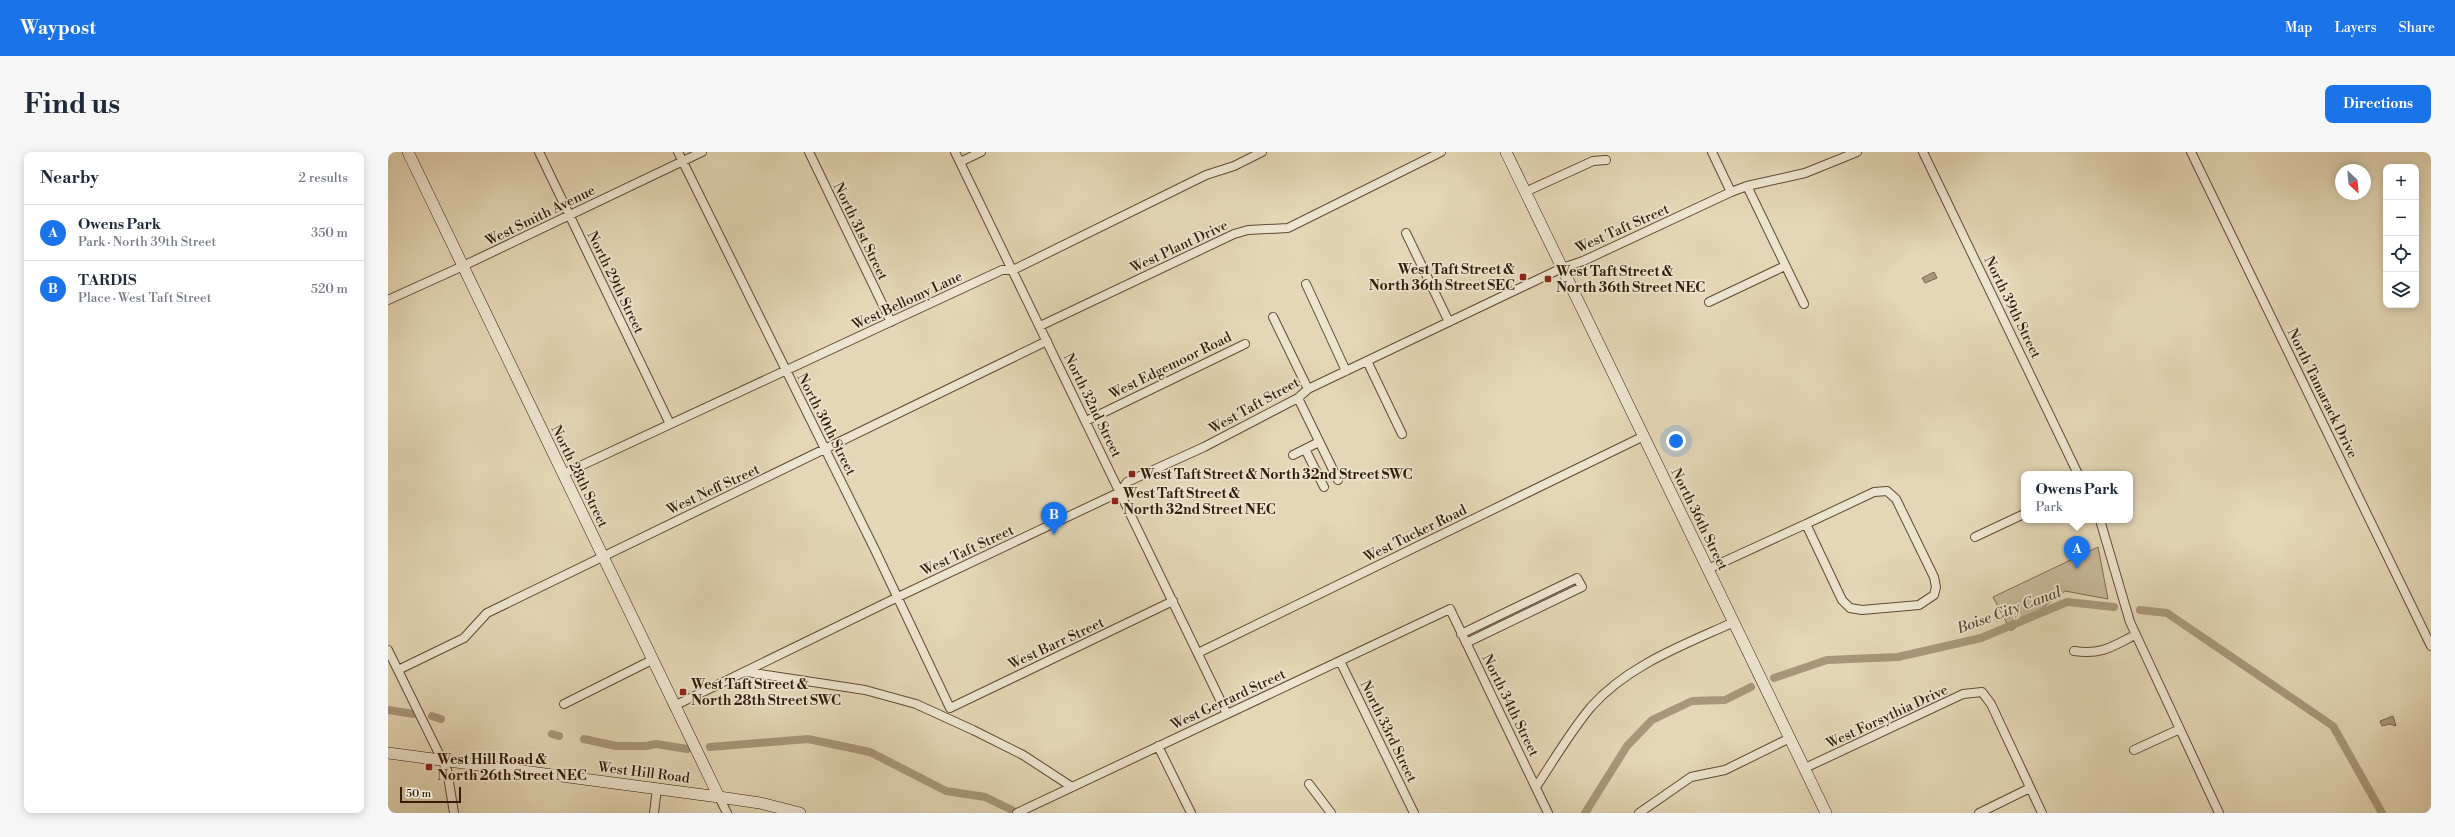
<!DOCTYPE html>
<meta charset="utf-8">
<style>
body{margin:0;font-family:"Libre Bodoni",serif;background:#f6f6f7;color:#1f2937}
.controls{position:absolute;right:12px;top:12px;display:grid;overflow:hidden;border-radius:8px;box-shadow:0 2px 10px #0003}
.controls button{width:36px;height:36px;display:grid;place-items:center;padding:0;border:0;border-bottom:1px solid #e0e1e3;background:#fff;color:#1f2937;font:20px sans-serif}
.compass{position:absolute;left:1947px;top:12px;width:36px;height:36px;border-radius:50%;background:#fff;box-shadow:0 2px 10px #0003;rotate:154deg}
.scale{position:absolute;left:12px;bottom:10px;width:61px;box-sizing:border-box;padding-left:4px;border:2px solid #331c09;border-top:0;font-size:11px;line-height:14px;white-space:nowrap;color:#331c09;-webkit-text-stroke:3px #ede4d0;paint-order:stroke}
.you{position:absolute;left:1288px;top:289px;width:14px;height:14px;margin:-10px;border:3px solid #fff;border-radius:50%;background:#1a73e8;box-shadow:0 0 0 6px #1a73e833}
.badge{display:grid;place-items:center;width:26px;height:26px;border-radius:50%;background:#1a73e8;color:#fff;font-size:13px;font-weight:700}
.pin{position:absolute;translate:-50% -33px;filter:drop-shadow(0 1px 2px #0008)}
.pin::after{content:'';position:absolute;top:21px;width:14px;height:12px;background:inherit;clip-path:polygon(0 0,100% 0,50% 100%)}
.popup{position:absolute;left:1633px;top:319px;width:112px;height:52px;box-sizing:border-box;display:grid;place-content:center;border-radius:8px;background:#fff;filter:drop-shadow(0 1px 3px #0005);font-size:13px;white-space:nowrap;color:#747a83}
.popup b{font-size:15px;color:#1f2937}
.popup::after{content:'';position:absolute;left:50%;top:100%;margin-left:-8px;border:8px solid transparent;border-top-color:#fff}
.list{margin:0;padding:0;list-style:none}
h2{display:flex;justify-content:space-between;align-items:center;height:52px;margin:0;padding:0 16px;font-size:17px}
h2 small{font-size:13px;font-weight:400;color:#747a83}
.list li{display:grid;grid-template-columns:26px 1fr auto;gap:12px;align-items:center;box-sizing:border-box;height:56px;padding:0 16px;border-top:1px solid #e0e1e3}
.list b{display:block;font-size:15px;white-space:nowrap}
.list p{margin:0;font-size:13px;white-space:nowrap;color:#747a83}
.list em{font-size:13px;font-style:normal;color:#747a83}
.icon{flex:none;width:22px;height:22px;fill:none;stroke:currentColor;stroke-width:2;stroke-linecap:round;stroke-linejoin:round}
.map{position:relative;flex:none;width:2043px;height:661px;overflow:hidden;border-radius:8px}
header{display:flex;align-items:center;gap:24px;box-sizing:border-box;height:56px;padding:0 20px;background:#1a73e8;color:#fff}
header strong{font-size:19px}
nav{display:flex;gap:22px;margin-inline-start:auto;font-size:14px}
.intro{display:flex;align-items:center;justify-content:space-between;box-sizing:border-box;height:96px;padding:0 24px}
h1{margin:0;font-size:28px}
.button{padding:10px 18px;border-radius:8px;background:#1a73e8;color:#fff;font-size:14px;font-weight:700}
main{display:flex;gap:24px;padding:0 24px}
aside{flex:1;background:#fff;border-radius:8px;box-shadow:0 2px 10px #0003}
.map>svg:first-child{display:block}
.green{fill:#c6b699;stroke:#7c6951}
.water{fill:#a8977b;stroke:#79664d}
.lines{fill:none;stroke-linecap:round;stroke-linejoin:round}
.canal{stroke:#a8977b;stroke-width:8}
.street-casing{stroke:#5f4a34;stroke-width:10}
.secondary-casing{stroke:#331c09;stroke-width:12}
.street{stroke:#ede4d0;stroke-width:8}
.secondary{stroke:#ede4d0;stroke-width:11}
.poi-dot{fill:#8f2418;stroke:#ede4d0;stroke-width:1.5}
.labels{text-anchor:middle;stroke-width:3.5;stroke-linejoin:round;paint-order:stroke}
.street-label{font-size:14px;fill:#331c09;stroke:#ede4d0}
.poi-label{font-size:14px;font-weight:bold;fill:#331c09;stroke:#ede4d0;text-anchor:start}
.water-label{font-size:15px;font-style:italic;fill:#5c4731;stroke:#ede4d0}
</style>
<header>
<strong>Waypost</strong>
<nav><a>Map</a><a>Layers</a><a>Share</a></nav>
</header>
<div class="intro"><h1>Find us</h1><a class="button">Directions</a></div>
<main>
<aside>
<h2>Nearby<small>2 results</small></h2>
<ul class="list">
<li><span class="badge">A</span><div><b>Owens Park</b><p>Park · North 39th Street</p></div><em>350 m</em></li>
<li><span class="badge">B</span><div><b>TARDIS</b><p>Place · West Taft Street</p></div><em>520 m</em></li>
</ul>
</aside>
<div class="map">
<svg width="2043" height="661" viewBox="0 0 2043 661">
<rect width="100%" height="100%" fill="#e4d6b6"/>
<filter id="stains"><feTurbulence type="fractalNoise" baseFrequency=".005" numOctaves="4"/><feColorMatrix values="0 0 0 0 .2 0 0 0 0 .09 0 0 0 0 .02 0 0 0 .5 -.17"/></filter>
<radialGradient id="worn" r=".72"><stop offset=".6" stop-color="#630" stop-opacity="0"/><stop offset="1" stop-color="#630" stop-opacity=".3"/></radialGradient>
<path class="green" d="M1710 395 1720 447 1677 439 1623 479 1605 445Z"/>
<path class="water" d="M1546 120 1549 126 1537 131 1534 126Z
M2005 564 2008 574 2002 572 1994 574 1992 569Z"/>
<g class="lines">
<path class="canal" d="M1752 458 1779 461 1945 574 1994 661
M1386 526 1439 508 1510 505 1593 486 1679 450 1726 455
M0 558 26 562
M44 564 53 567
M164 582 171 584
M196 587 228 594H258L268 592 299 597
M322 595 420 587 482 600 558 639 597 645 624 658
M1197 661 1239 594 1264 568 1304 549 1337 548 1363 535"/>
<g class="street-casing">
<path id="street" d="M151 0 282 272
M290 0 488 400 562 556
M421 0 503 170
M567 0 839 562
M1324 0 1343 40
M1535 0 1690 322
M1803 0 2043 494
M572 10 593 0
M1359 34 1416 152
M1137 40 1205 9 1218 8
M1018 81 1061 170
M918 132 958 219
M0 148 75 114 314 0
M1321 150 1397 114
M885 165 920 237
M652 174 846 82 860 78 900 76 1053 0
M979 209 1014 282
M910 246 950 328
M698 269 857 192
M917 297 936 335
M905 303 931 290
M175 322 614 118H625L818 23 846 14 874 0
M1712 368 1742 470 1831 661
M1587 385 1636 362
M1320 417 1418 372 1454 448 1462 456 1474 458 1531 453 1546 443 1548 435 1546 425 1508 347 1499 339 1486 340 1418 372
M1073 482 1189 426 1194 435 1078 491
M0 498 59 618 66 661
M1686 499C1714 503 1723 495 1747 483
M810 501 1256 284
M952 509 1026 661
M10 518 76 486 99 461 659 189
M359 520 477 538 528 552 585 578 635 603 684 635
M176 552 264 508
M286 554 510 445 732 340 739 330 816 295 910 246 920 237 1174 116 1195 109 1343 40 1359 34 1417 21 1469 0
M562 556 785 449
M770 594 803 661
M1746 598 1792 577
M1417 616 1575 542 1594 540 1603 552 1654 661
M921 632 943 661
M1148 635C1166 608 1182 580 1203 555 1240 513 1296 493 1346 470
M331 645 339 661
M266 661 269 636
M629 661 1062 457 1160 661
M1251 661 1303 625 1337 618 1402 586
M1591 661 1642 636"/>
</g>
<g class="secondary-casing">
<path id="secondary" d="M20 0 331 645
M1118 0 1438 661
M0 601 331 645 372 651 412 661"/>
</g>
<use href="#street" class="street"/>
<use href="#secondary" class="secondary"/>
</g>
<g class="poi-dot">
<rect x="1131" y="121" width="8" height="8" rx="2"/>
<rect x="1156" y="123" width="8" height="8" rx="2"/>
<rect x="740" y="318" width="8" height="8" rx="2"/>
<rect x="723" y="345" width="8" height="8" rx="2"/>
<rect x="291" y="536" width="8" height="8" rx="2"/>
<rect x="37" y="611" width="8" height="8" rx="2"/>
</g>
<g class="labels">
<g class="street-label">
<text transform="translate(152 63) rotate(-26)" y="5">West Smith Avenue</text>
<text transform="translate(1234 76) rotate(-24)" y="5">West Taft Street</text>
<text transform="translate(473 79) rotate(64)" y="5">North 31st Street</text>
<text transform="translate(791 94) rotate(-25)" y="5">West Plant Drive</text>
<text transform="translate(228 130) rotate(64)" y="5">North 29th Street</text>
<text transform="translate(519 148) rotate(-25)" y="5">West Bellomy Lane</text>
<text transform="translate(1625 155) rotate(64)" y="5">North 39th Street</text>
<text transform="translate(782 213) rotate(-26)" y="5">West Edgemoor Road</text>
<text transform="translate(1935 241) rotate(64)" y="5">North Tamarack Drive</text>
<text transform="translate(705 253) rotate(64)" y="5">North 32nd Street</text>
<text transform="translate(866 253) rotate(-29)" y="5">West Taft Street</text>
<text transform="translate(439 272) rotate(63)" y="5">North 30th Street</text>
<text transform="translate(192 324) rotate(64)" y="5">North 28th Street</text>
<text transform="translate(325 337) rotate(-25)" y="5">West Neff Street</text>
<text transform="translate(1312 367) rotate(64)" y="5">North 36th Street</text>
<text transform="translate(1027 381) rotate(-26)" y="5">West Tucker Road</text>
<text transform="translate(579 398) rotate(-25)" y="5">West Taft Street</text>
<text transform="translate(668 491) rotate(-25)" y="5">West Barr Street</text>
<text transform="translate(840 547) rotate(-25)" y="5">West Gerrard Street</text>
<text transform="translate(1123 553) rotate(64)" y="5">North 34th Street</text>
<text transform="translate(1499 564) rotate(-25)" y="5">West Forsythia Drive</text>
<text transform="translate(1001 579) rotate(64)" y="5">North 33rd Street</text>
<text transform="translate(256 620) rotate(7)" y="5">West Hill Road</text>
</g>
<g class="poi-label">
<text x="1127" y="122" text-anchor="end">West Taft Street &amp;<tspan x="1127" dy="16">North 36th Street SEC</tspan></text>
<text x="1168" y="124">West Taft Street &amp;<tspan x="1168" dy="16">North 36th Street NEC</tspan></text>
<text x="752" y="327">West Taft Street &amp; North 32nd Street SWC</text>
<text x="735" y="346">West Taft Street &amp;<tspan x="735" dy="16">North 32nd Street NEC</tspan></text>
<text x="303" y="537">West Taft Street &amp;<tspan x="303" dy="16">North 28th Street SWC</tspan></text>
<text x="49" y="612">West Hill Road &amp;<tspan x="49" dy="16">North 26th Street NEC</tspan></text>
</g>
<g class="water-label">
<text transform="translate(1621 458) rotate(-20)" y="5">Boise City Canal</text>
</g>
</g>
<rect width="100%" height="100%" filter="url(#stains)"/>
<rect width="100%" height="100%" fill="url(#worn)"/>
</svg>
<div class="controls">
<button>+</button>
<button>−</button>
<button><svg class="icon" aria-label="locate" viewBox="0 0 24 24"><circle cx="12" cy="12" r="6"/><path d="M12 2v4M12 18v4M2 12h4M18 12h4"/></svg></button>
<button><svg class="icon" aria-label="layers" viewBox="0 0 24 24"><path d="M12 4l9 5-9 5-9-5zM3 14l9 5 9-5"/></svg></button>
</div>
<svg class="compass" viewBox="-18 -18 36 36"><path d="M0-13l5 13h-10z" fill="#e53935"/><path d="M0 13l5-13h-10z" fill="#747a83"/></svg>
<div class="scale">50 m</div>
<div class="you"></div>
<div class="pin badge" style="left:1689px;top:417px">A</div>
<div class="popup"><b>Owens Park</b>Park</div>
<div class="pin badge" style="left:666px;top:383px">B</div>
</div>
</main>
